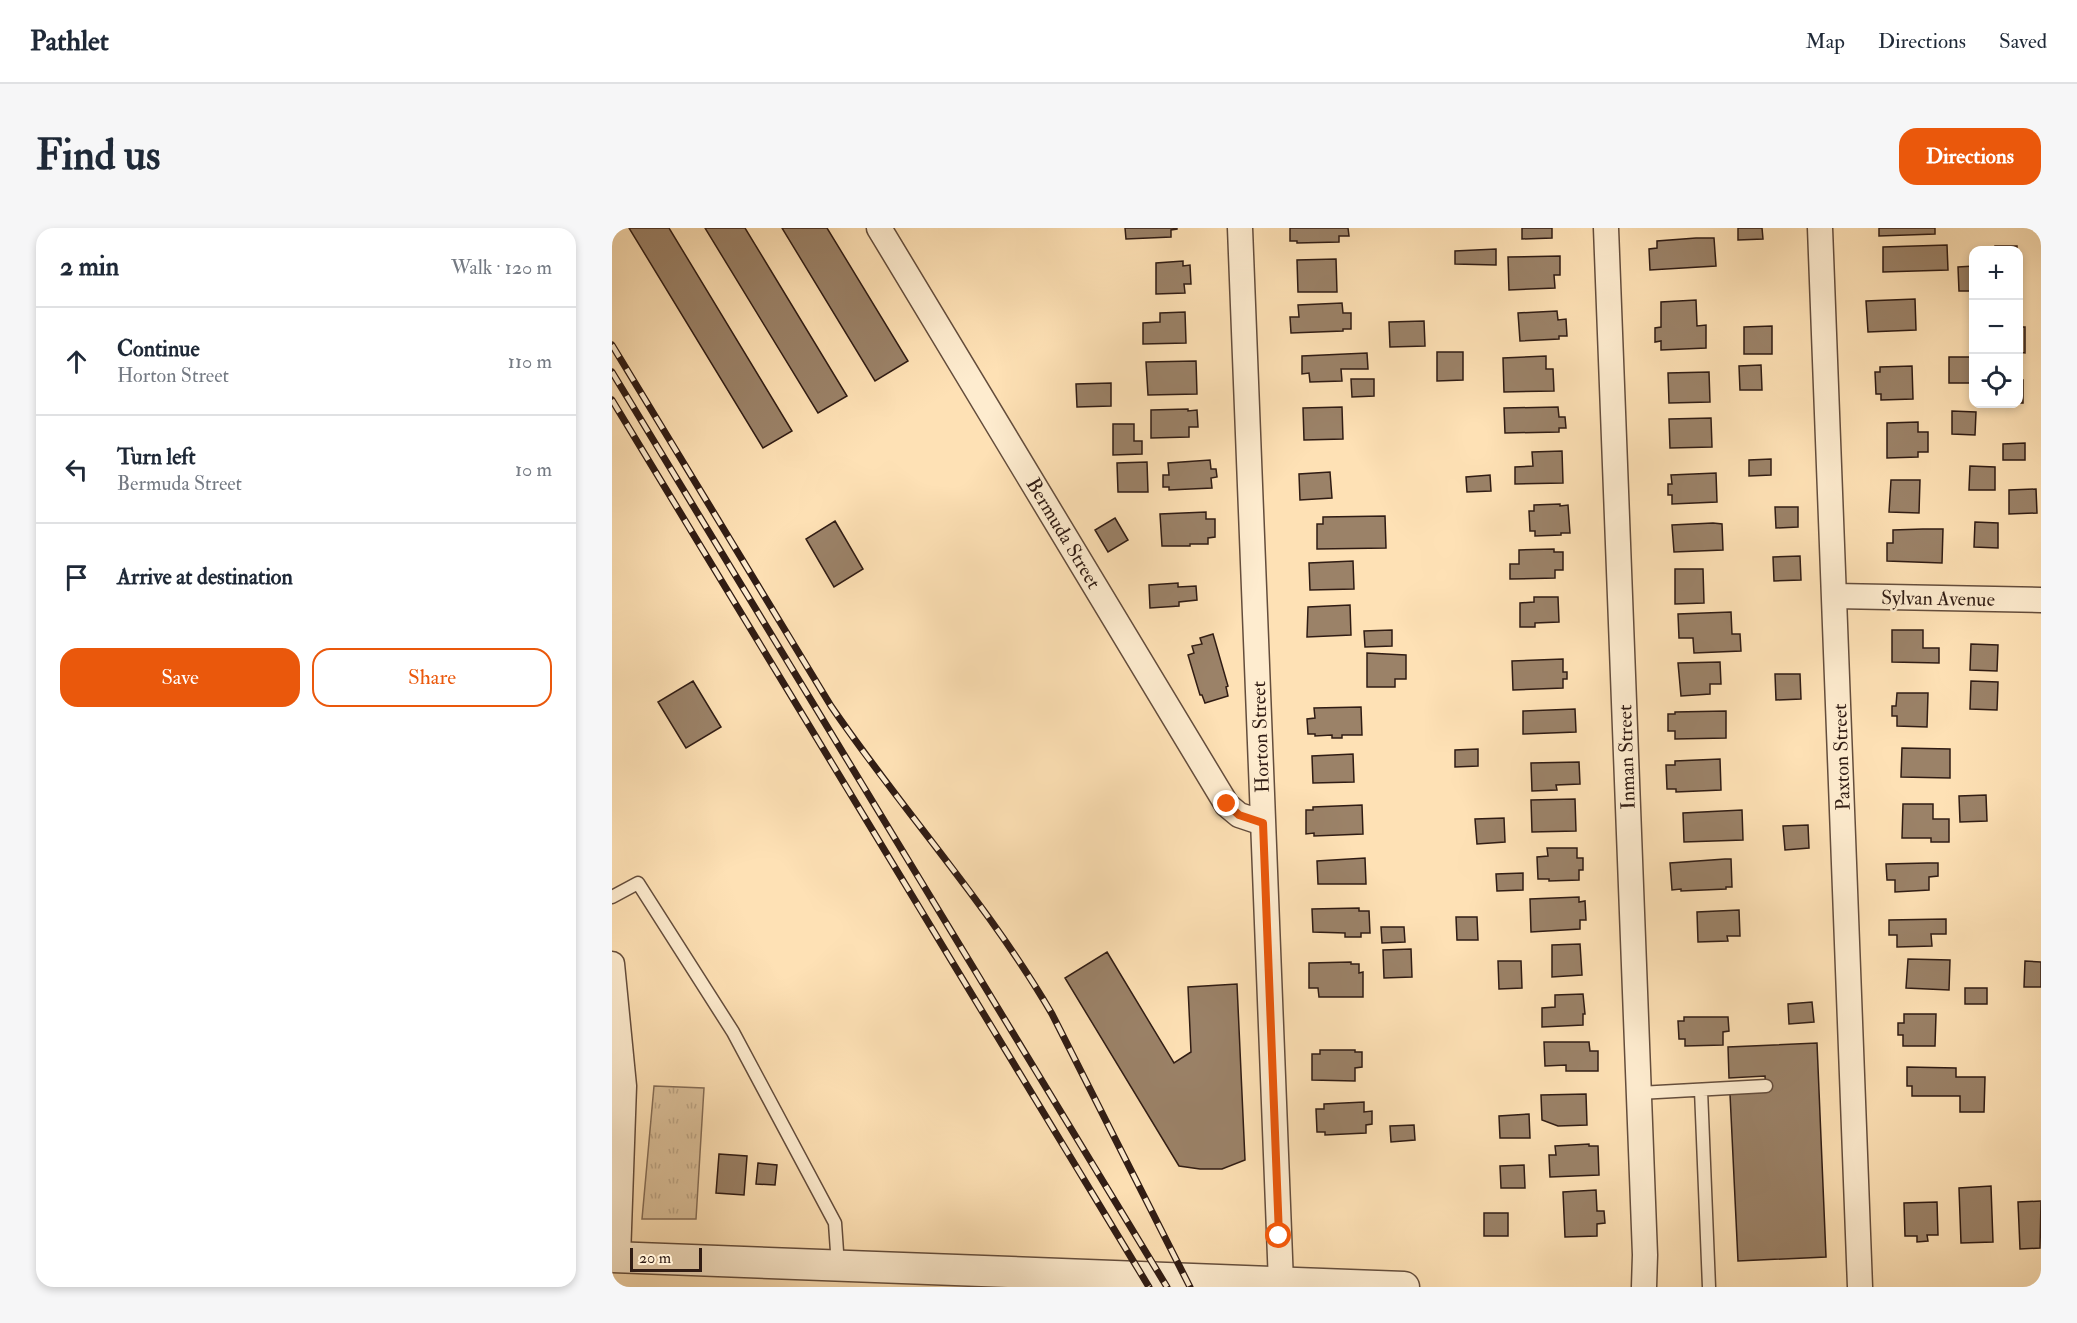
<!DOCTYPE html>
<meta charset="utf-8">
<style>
body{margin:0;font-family:"IM FELL Double Pica",serif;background:#f6f6f7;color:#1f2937}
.controls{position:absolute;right:18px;top:18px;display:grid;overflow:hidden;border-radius:12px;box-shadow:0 3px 9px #0003}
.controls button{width:54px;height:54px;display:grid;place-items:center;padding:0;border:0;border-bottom:2px solid #e0e1e3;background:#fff;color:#1f2937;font:30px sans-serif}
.scale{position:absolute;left:18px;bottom:15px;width:72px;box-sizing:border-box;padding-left:6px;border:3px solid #301c14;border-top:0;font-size:16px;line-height:21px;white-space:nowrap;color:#301c14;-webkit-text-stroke:4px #feeccf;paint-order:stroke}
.stop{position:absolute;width:18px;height:18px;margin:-14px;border:4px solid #ea580c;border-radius:50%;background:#fff}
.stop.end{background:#ea580c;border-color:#fff;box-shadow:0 2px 6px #0008}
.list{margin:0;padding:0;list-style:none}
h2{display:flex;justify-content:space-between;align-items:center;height:78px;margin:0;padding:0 24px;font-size:26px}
h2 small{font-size:20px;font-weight:400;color:#747a83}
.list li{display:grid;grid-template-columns:39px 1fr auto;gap:18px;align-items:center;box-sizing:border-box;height:108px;padding:0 24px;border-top:2px solid #e0e1e3}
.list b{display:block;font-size:22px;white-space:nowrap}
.list p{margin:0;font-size:20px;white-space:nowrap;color:#747a83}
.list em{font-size:20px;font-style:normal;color:#747a83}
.actions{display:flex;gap:12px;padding:18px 24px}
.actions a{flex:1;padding:14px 0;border:2px solid #ea580c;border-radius:18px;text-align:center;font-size:21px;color:#ea580c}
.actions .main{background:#ea580c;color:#fff}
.icon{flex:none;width:33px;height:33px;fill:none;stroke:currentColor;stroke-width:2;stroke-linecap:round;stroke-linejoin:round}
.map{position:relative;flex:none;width:1429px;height:1059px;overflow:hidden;border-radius:18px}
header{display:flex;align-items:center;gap:36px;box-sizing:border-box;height:84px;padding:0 30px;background:#fff;border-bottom:2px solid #e0e1e3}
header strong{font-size:28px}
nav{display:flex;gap:33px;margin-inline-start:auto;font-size:21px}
.intro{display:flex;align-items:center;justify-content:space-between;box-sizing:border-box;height:144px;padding:0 36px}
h1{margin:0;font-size:42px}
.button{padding:15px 27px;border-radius:18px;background:#ea580c;color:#fff;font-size:21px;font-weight:700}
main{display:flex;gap:36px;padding:0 36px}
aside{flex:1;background:#fff;border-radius:18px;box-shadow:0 3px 9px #0003}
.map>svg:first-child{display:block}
.grass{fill:url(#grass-tufts);stroke:#866e57;stroke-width:1.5}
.building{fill:#9b8268;stroke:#301c14;stroke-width:1.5}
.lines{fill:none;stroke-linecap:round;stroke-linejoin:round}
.service-casing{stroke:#644d3c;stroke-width:15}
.minor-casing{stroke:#644d3c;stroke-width:27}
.tertiary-casing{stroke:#644d3c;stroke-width:33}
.service{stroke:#feeccf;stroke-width:12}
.minor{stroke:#feeccf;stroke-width:24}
.tertiary{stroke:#feeccf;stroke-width:30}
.rail-casing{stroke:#301c14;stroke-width:7}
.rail{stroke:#feeccf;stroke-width:4.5;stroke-dasharray:14;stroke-linecap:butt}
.route{stroke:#ea580c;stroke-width:8}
.labels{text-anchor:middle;stroke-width:5;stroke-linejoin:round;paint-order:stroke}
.street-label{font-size:20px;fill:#301c14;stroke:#feeccf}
</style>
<header>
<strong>Pathlet</strong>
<nav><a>Map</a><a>Directions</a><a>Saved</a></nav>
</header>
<div class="intro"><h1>Find us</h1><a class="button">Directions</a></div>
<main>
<aside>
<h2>2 min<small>Walk · 120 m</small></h2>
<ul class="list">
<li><svg class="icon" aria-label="ahead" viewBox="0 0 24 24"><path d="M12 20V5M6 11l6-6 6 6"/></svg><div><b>Continue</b><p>Horton Street</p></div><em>110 m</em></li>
<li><svg class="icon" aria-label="left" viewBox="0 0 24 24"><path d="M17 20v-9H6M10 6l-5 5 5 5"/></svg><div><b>Turn left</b><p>Bermuda Street</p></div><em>10 m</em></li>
<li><svg class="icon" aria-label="arrive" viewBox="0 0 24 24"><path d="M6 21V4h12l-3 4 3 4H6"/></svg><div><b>Arrive at destination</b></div></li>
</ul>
<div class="actions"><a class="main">Save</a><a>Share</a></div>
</aside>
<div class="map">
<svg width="1429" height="1059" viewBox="0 0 1429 1059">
<defs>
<pattern id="grass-tufts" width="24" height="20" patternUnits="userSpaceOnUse" patternTransform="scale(1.5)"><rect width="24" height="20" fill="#dbc09a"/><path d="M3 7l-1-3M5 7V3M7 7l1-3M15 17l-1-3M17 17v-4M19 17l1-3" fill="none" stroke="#bca484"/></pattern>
</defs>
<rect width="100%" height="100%" fill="#fee1b5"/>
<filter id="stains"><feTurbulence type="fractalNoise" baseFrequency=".00333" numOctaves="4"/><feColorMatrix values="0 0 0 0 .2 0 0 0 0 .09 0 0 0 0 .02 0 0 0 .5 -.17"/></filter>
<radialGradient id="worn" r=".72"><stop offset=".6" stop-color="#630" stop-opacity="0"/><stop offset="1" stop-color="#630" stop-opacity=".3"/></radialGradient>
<path class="grass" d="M42 858 92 860 84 991H30Z"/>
<path class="building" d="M17 0H57L180 203 151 220Z
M93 0H133L235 168 206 185Z
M170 0H215L296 133 263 153Z
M513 0H565V1L559 2V9L514 11Z
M678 0H736L737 8H727V14L685 15V13H678Z
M910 0H940V10L910 11Z
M1126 0H1150L1151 11 1126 12Z
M1267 0H1323V6L1267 8Z
M1084 10H1102L1104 38 1038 42 1037 21 1045 20V13Z
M1335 17 1336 42 1271 44V19Z
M1383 18H1405V22H1383Z
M884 21V37L843 36V23Z
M948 28V47H942L943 60 897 62 896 29Z
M724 31 725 64H686L685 32Z
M571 33V38L578 37 579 56H572L573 65 544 66V35Z
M1362 38V63H1347L1346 39Z
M1303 71 1304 102 1256 104 1254 73Z
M1084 72 1085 98 1094 97V120L1049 122V113L1043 114V100L1049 99V74Z
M730 75 731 85H739V101H731V103L679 105 678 89H687L686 77Z
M945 83 946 92 954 91 955 108H947V111L908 113 906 85Z
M573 84 574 115 531 116V95L548 94V85Z
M812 93 813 118 778 119 777 94Z
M1160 98V126H1132V99Z
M1406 99H1413V125L1406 124Z
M825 124H851V152L825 153Z
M755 125 756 141H729L730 153 698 154 697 145 690 146V128Z
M934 128V141H941L942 163 892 164 891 130Z
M1337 129H1362V155H1337Z
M584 133 585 166 536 167 534 134Z
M1149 137 1150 162H1128L1127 138Z
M1300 138 1301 171 1269 172V166H1264L1263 144H1268V139Z
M1097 144 1098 174 1057 175 1056 145Z
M739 151H762V168L740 169Z
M1406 152H1411V175H1406Z
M499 155V178L465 179 464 156Z
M730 179 731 211 692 212 691 180Z
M946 179 947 189H953L954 200H947V204L893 205 892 180Z
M576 181V183L585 182 586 199H577V209L539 210V182Z
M1340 183 1364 184 1363 207 1340 206Z
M1099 190 1100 219 1058 220 1057 191Z
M1306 194V204H1316V224H1306V229L1275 230V195Z
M501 196H522V213H530V226L501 227Z
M1413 215V232H1391V216Z
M950 223 951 255 903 256V239L921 238 920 224Z
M1159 231V247L1137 248V232Z
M598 232 599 241H604L605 249 599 250 600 260 557 262V259H551V247H557L556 235Z
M535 234 536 264H506L505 235Z
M1358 238 1383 239V262H1357Z
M718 244 720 270 688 272 687 246Z
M1104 245 1105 274 1060 276V267H1056V256H1060L1059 247Z
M878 247 879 263 855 264 854 249Z
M1279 252H1308L1307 285 1277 284Z
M1424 261 1425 285 1397 286V262Z
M948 276V278L956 277 958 305H949V307L923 308V303H918L917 283H922V277Z
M1163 279H1186V299L1164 300Z
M594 284V291H603V309L596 310V316H578V318H550L548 286Z
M773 288 774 320 705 321V296H711V289Z
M503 290 516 312 496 324 483 302Z
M223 293 251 341 222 359 194 311Z
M1363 294 1386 295V320L1362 319Z
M1101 295 1110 296 1111 322 1062 324 1060 297Z
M1311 301H1331L1330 335 1275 333V315H1281V302Z
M942 321V324H951V342H943V350L898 351V336H907V322Z
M1188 328 1189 352 1162 353 1161 329Z
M741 333 742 361 698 362 697 335Z
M1063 341H1091L1092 375 1063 376Z
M566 355V359L584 358 585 372 567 374V378L538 380 537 357Z
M922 369H946L947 394 923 395V399H908V375L922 374Z
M738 377 739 407 695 409 696 379Z
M1119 384 1120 406H1128L1129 423 1082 425 1081 410H1067L1066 386Z
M780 402V418L753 419 752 403Z
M1280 402H1311V420H1327V435L1280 434Z
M601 406 616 458 614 459 616 468 593 475 590 467H588L576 427 582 425 580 418 590 416 588 410Z
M1359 416 1386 417 1385 443 1358 442Z
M755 425 794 427V451H783V459H755Z
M951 431V444H955V451H951V460L901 462 900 433Z
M1108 434 1109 456H1098V466L1069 468 1066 435Z
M1163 446H1188L1189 471 1164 472Z
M81 453 109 499 74 520 46 474Z
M1359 453 1386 454 1385 482 1358 481Z
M1285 465H1316L1315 499 1285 498V488H1280V478H1284Z
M749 479 750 507H730V510H720V507L703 508V506H696L695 491 703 490 702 480Z
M963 481 964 504 911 506V483Z
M1114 483V510L1063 511V503H1056V486H1063V484Z
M1290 520 1338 521V550L1289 549Z
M866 521V538L843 539V522Z
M741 526 742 554 701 555 700 528Z
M1108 531 1109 562 1064 564V561H1055L1054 537H1063V533Z
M967 534 968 556 944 557 945 562 920 563 919 535Z
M1374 567 1375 593 1348 594 1347 568Z
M963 571 964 603 920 604 919 572Z
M1291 576H1321V591H1337V614H1319V610H1290Z
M750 577 751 606 702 608V605L694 606V582H701V579Z
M1130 582 1131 612 1072 614 1071 585Z
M892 590 893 614 865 616 863 591Z
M1196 597 1197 620 1173 622 1171 598Z
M935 620H965V630H971V642H967V652L937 653V651H926L925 629 936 628Z
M753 630 754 656H706L705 633Z
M1113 631H1119L1120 659H1114V661L1069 663V661L1060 662 1058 635Z
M1316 635H1326V648L1317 649V662L1283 664V652H1275L1274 636Z
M911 645V662L885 663 884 646Z
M967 669V674L973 673 974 692H968V701L919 704 918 671Z
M747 680V683H757L758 705H749V709H733V705L701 704 700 681Z
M1127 682 1128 708H1115L1116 713 1086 714 1085 684Z
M844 689H865L866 712H845Z
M1334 691V706H1319L1320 718 1285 719V707H1277V692Z
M769 699H792L793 714 770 715Z
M968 716 970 747 940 749V717Z
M799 721 800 749 772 750 771 722Z
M495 724 562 835 579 824 576 759 625 756 633 932 610 941H588L567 938 453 750Z
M1296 731 1338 732 1337 762 1294 760Z
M886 733H909L910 760 887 761Z
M1413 733 1429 734V759H1412Z
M739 734V736H747V745L751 744V769H707L706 760H697V735Z
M1353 760H1375V776H1353Z
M971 766 973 786H971V797L930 799V780L943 779V767Z
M1200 774 1202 794 1177 796 1176 776Z
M1292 786H1324L1323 818H1291V807H1286V795H1292Z
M1072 789H1116L1117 803 1111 804V817L1073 818V811H1067L1066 793H1072Z
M932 814H977L978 823H986V843H954V837L933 838Z
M1205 815 1214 1029 1126 1033 1118 866 1154 864 1153 848 1117 850 1116 819Z
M708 822H743V824H750V839L743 840V853L700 852V826H708Z
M1295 839 1344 840V849H1373L1372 884H1348V868H1300V858H1295Z
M974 866 975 897 946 898 930 892 929 867Z
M752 874V884L760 883V896L754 897V905L713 907V904H705L704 881H712V876Z
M917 886 918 910H888L887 888Z
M802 897 803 912 779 914 778 898Z
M977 916V918H986L987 947 938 949 937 927H944L943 918Z
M107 926 135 928 132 967 104 965Z
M146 935 165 937 163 957 144 956Z
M912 937 913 960H889L888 938Z
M1379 958 1381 1014 1349 1015 1347 960Z
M984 962 985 983H992L993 995 985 996V1008L953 1009 951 964Z
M1429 973 1428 1020 1408 1021 1406 974Z
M1325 974 1326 1007H1315L1316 1013 1305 1014V1008H1293L1292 975Z
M872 985H896V1008H872Z"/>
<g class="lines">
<g class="service-casing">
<path id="service" d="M0 669 26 655 121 804 223 995 226 1038
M1089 862 1097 1059
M1027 865 1154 858"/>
</g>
<g class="minor-casing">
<path id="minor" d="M267 0 615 577 627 587 651 595
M628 0 669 1055
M994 0 1033 1027 1032 1059
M1208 0 1248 1059
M1223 368 1429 372
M0 736 12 858 6 1029"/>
</g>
<g class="tertiary-casing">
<path id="tertiary" d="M0 1029 792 1059"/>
</g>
<use href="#service" class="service"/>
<use href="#minor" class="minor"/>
<use href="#tertiary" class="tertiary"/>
<g class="rail-casing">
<path id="rail" d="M0 117 219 478C290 582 376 676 440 786L578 1059
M0 144 555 1059
M0 172 537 1059"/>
</g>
<use href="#rail" class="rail"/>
</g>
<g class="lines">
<path class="route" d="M615 576 627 587 651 595 667 1008"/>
</g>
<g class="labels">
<g class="street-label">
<text transform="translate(452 305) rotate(59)" y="7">Bermuda Street</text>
<text transform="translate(1326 370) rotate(1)" y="7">Sylvan Avenue</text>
<text transform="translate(648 509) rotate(-92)" y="7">Horton Street</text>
<text transform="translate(1014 529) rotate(-92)" y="7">Inman Street</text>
<text transform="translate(1229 529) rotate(-92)" y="7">Paxton Street</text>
</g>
</g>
<rect width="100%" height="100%" filter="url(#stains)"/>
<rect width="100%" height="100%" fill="url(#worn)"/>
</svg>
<div class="controls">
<button>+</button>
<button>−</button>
<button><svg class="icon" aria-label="locate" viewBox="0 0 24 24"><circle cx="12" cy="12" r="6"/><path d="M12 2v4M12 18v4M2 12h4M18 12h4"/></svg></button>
</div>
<div class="scale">20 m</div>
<div class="stop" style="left:667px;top:1008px"></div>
<div class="stop end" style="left:615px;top:576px"></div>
</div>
</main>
